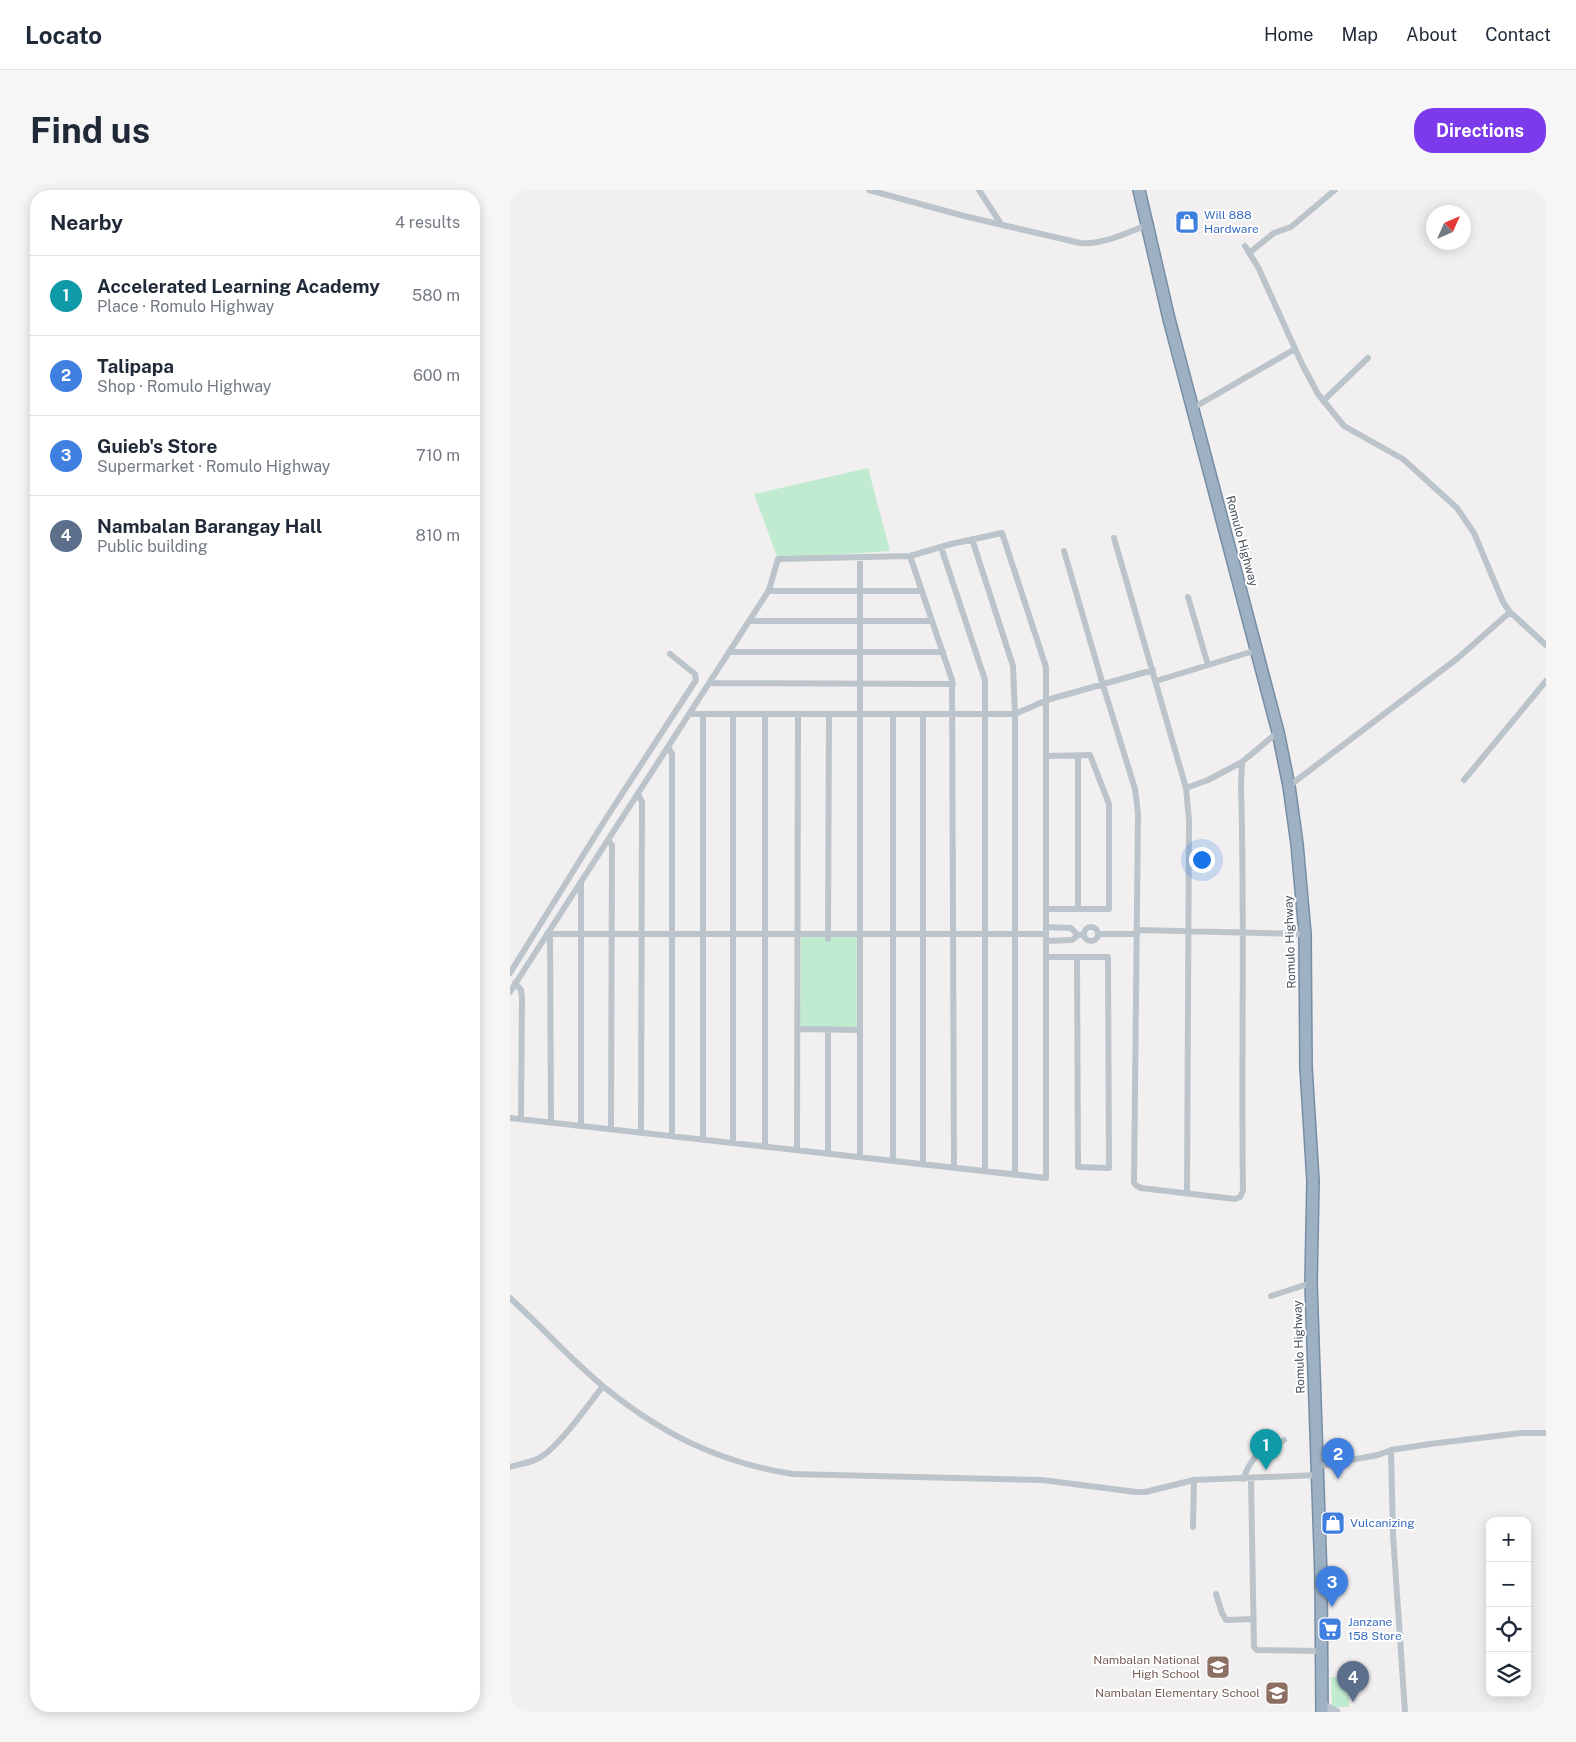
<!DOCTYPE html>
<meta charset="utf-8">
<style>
body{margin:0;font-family:"Public Sans",sans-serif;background:#f6f6f7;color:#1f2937}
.controls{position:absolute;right:15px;bottom:15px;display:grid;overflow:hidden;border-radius:10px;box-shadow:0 2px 12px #0003}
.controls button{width:45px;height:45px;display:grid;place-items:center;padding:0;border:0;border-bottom:1px solid #e0e1e3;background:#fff;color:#1f2937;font:25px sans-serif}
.compass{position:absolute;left:916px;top:15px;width:45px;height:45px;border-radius:50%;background:#fff;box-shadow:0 2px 12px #0003;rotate:45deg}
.you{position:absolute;left:691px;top:669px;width:18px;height:18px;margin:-12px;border:4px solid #fff;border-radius:50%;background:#1a73e8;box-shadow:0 0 0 8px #1a73e833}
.badge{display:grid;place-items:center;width:32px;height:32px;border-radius:50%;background:#7c3aed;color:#fff;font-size:16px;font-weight:700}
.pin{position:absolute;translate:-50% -41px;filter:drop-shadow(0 1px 2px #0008)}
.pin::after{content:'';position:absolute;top:26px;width:18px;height:15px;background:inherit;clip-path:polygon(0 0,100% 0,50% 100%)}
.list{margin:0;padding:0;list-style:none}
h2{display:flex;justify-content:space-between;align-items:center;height:65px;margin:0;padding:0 20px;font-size:21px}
h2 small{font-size:16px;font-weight:400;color:#747a83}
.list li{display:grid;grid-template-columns:32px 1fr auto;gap:15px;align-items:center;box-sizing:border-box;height:80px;padding:0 20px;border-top:1px solid #e0e1e3}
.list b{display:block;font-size:19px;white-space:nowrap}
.list p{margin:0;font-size:16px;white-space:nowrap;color:#747a83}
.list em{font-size:16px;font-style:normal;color:#747a83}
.icon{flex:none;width:28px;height:28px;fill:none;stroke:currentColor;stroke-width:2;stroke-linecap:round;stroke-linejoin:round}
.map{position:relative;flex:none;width:1036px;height:1522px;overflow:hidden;border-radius:20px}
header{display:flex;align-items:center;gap:30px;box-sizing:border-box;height:70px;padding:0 25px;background:#fff;border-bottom:1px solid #e0e1e3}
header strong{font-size:24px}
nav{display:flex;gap:28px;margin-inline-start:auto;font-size:18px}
.intro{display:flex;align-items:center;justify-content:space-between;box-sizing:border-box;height:120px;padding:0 30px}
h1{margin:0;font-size:35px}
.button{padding:12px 22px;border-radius:20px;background:#7c3aed;color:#fff;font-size:18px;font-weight:700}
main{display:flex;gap:30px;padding:0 30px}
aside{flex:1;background:#fff;border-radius:20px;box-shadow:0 2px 12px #0003}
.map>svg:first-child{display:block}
.green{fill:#c1ebd0}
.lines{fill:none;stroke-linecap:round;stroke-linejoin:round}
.trunk-casing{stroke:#768ea5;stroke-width:14}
.minor{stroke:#bcc4cb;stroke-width:6}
.secondary{stroke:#bcc6cf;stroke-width:9}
.trunk{stroke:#9eb1c3;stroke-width:11}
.labels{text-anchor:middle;stroke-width:4;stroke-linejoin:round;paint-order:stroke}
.shop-label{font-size:12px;fill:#366cbe;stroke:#fff;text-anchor:start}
.street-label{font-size:12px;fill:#49535b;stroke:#fff}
.education-label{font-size:12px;fill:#785e54;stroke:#fff;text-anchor:end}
</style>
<header>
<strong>Locato</strong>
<nav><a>Home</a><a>Map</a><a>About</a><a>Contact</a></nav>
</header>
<div class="intro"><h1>Find us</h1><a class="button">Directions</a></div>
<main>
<aside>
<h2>Nearby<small>4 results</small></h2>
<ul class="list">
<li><span class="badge" style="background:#0f9aa8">1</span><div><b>Accelerated Learning Academy</b><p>Place · Romulo Highway</p></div><em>580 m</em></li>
<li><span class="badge" style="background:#3f7fe0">2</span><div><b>Talipapa</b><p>Shop · Romulo Highway</p></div><em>600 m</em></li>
<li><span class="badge" style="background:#3f7fe0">3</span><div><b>Guieb's Store</b><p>Supermarket · Romulo Highway</p></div><em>710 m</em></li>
<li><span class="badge" style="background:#5c6f8a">4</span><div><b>Nambalan Barangay Hall</b><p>Public building</p></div><em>810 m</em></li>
</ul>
</aside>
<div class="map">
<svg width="1036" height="1522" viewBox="0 0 1036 1522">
<rect width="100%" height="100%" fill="#f1efef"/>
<path class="green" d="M358 278 380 361 268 369 244 304Z
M291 747H347V837H290Z
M821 1487H839V1517H822Z"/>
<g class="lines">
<g class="trunk-casing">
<path id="trunk" d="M629 0 659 129 768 542 779 596 787 654 795 744 796 877 803 991 801 1093 811 1388 812 1522"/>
</g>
<path class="minor" d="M359 0 454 26 570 53C593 55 616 43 637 35
M469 0 491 34
M735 56 748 77 792 174 808 204 834 236 893 269 947 318 964 343 993 412 1000 422 1036 455
M739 63 764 43 781 37 825 0
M813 211 858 168
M683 218 785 159
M604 348 676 598 679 630 677 1003
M462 349 503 476 505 524V985
M431 357 475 490V981
M554 361 593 495 625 599 628 623 624 993 627 996 631 998 725 1009 730 1007 733 1001C731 866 735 730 731 595L732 572 698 590 676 598
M400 366 442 490 444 978
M258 401H412
M678 407 698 475
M239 431H422
M219 462H433
M646 491 747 460
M199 493 443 494
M179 524H505L537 510 643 480
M193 524V950
M223 524V953
M255 524V957
M383 524V971
M413 524V974
M158 557 162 564V946
M568 565V719
M732 572 768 542
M954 590 1036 491
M779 596 948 468 1000 422
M128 604 132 612 131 943
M98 650 102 655 101 939
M536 719H599V614L580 565 537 566
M574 744a7 7 0 1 1 14 0a7 7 0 1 1-14 0Z
M536 737 561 738 568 745
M627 740 795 744
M40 741 41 932
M37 744H536
M589 744H627
M318 749 319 524
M536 751 562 750 568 745H574
M536 767H598L599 978 568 977 567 767
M0 783 95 630 186 490 185 484 160 464
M5 793 11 800 12 807 11 929
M0 802 259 400 268 369 400 366 441 354 492 343 536 477V988L0 928
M288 839 350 840
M71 936V692
M287 960 288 524
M318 964V839
M350 967V367
M761 1106 801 1093
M0 1108C32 1137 61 1170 94 1197 152 1244 208 1272 282 1284L532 1290 626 1302H635L684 1290 808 1285
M881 1260 883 1345 895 1522
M808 1276 868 1265 881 1260 920 1254 1011 1243H1036
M0 1277C9 1274 19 1273 27 1269 46 1261 79 1214 93 1196
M734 1289C736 1279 745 1264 755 1259 762 1255 765 1257 774 1250
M741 1289 744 1457 747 1460 811 1461
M683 1337 684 1290
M706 1404 712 1423 716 1430 743 1429"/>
<path class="secondary" d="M812 1515 826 1522"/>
<use href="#trunk" class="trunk"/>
</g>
<defs>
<g id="shop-square" transform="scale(1.25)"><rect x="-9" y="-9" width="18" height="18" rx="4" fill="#3f7fe0" stroke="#fff"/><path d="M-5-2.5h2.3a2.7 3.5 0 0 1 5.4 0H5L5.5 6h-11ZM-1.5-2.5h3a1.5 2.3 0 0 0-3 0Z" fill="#fff"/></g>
<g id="supermarket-square" transform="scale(1.25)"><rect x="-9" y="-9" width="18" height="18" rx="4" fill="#3f7fe0" stroke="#fff"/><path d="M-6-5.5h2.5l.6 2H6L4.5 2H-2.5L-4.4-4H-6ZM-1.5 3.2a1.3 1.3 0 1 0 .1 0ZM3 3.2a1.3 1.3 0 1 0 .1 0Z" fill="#fff"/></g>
<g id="school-square" transform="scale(1.25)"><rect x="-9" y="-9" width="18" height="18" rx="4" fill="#8d6e63" stroke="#fff"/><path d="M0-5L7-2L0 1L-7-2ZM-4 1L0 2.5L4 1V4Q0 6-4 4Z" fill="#fff"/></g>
</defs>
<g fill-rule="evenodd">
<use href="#shop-square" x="677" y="32"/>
<use href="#shop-square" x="823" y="1333"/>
<use href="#supermarket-square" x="820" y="1439"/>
<use href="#school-square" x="708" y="1477"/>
<use href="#school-square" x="767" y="1503"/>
</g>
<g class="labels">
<g class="shop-label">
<text x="694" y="29">Will 888<tspan x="694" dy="14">Hardware</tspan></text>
<text x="840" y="1337">Vulcanizing</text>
<text x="838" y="1436">Janzane<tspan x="838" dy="14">158 Store</tspan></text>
</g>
<g class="street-label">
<text transform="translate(732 351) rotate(75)" y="4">Romulo Highway</text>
<text transform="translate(780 752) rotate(-92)" y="4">Romulo Highway</text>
<text transform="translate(789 1157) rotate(-92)" y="4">Romulo Highway</text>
</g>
<g class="education-label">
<text x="690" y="1474">Nambalan National<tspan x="690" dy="14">High School</tspan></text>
<text x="750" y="1507">Nambalan Elementary School</text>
</g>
</g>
</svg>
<div class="controls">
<button>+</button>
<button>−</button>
<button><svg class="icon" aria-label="locate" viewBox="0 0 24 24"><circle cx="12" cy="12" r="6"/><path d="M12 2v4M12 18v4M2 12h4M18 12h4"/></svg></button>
<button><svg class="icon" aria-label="layers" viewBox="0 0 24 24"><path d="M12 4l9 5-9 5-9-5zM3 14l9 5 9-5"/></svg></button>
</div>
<svg class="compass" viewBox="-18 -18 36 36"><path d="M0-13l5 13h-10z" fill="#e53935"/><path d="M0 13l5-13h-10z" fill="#747a83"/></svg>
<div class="you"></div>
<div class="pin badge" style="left:756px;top:1280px;background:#0f9aa8">1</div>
<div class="pin badge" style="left:828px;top:1289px;background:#3f7fe0">2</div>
<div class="pin badge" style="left:822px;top:1417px;background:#3f7fe0">3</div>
<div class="pin badge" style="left:843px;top:1512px;background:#5c6f8a">4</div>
</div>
</main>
